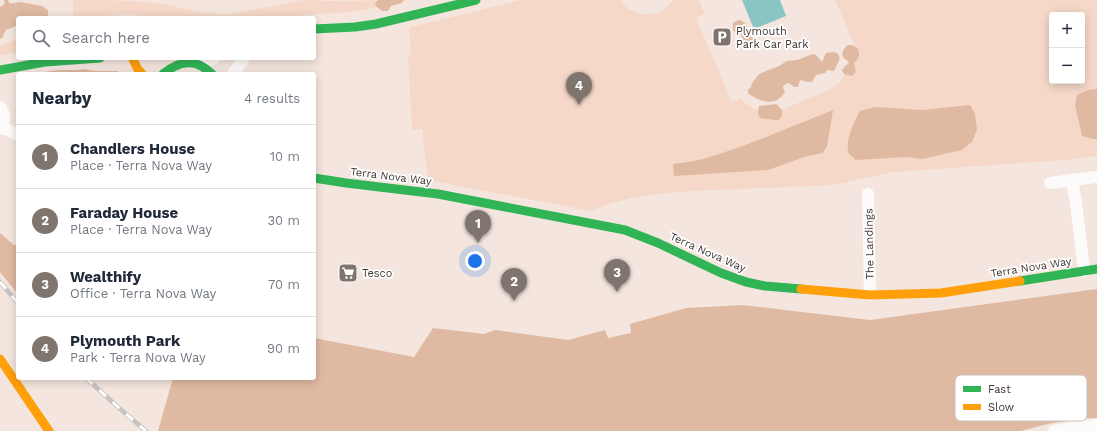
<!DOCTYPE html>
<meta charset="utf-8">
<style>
body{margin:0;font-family:"Work Sans",sans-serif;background:#f2f2f3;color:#1f2937}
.controls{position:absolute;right:12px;top:12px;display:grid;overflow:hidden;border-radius:4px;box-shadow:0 2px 10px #0003}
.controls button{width:36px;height:36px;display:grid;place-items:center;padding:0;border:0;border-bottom:1px solid #e0e1e3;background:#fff;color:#1f2937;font:20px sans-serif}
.you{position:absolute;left:475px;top:261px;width:14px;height:14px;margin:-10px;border:3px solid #fff;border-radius:50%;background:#1a73e8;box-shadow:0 0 0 6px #1a73e833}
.badge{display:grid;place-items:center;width:26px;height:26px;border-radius:50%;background:#7f746e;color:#fff;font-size:13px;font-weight:700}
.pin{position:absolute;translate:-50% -33px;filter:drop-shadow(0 1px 2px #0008)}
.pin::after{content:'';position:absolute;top:21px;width:14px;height:12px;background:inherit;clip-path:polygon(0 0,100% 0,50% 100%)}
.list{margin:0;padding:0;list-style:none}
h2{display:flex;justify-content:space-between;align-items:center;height:52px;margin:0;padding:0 16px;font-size:17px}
h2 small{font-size:13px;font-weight:400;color:#747a83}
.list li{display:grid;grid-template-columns:26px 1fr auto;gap:12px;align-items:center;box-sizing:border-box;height:64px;padding:0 16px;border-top:1px solid #e0e1e3}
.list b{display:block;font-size:15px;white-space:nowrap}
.list p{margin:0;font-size:13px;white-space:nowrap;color:#747a83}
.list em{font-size:13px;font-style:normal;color:#747a83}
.icon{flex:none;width:22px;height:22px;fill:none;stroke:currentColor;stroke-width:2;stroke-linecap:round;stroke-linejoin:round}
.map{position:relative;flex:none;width:1097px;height:431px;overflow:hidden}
.search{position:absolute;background:#fff;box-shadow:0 2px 10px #0003;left:16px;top:16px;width:300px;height:44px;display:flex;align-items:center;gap:10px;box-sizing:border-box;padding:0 14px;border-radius:4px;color:#747a83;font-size:15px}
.panel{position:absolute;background:#fff;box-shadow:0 2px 10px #0003;left:16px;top:72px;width:300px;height:308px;border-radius:4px}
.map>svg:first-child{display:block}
.green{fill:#f5d8c7;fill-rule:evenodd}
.forest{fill:#e0b9a2}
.water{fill:#8ac5c6}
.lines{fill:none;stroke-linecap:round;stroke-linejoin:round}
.street{stroke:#fdfbfa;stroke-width:12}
.fast{stroke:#30b455;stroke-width:9}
.slow{stroke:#ff9f0a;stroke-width:9}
.rail-casing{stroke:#c6c3c1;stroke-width:4.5}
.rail{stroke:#fff;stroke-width:3;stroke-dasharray:9;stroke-linecap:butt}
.labels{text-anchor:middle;stroke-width:3.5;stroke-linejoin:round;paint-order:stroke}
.poi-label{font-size:11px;fill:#403631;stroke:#fff;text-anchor:start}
.street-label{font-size:11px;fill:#403631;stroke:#fff}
.key{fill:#fff;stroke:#c6c3c1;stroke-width:1}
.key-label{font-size:11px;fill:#403631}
</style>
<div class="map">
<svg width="1097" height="431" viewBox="0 0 1097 431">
<rect width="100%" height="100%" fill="#f4e6de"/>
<path class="green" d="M73 0C101 0 129 0 156 3 179 7 202 13 225 15L303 0 333 1 408 0C389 5 370 9 350 12 328 14 307 13 285 18H155L129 14 105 16 93 18H73Z
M521 0H620C628 13 645 18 659 12 665 9 669 5 673 0H699L705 13 696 18 732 102 741 98 745 103 756 110 763 112H776L830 90 839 83 842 79 848 68 849 60 856 49 835 0H1097V156L1064 160 894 172 833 185 697 191 667 193 631 198 609 204 591 211 428 180 422 129 412 130 408 55H411L409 29 411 27ZM1052 15H1082V81H1052Z
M18 39V52L0 56V46Z"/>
<path class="forest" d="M4 0H8L9 3C13 4 16 2 20 2L42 6 48 10V16L46 18H18V25L6 30 2 38 0 39V7L5 4Z
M378 0H404L402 3 391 6 388 11H382L375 5 376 2Z
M740 20C748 24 746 25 749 33 752 40 756 37 756 47L753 49 747 45 740 34 733 31V23L736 21Z
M848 45H852L857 48C861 54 859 59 854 63L856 72 852 76 844 74 842 70 845 66 848 64 849 62C847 60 845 60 844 58 840 54 844 48 848 45Z
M833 52 837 53 840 58 834 71 827 70 825 73 816 75 812 82H807L800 80 798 87H794L789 83 785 84 783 87 785 93C782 95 779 100 775 101 767 104 753 98 748 93V90L751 87 752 83 759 74 779 66 787 61 797 60 813 54 816 55 822 62 826 53Z
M85 69 95 71H117L123 74H31L58 70H78Z
M1097 89V139H1093L1082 136 1075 105 1077 95 1088 90Z
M776 104 782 110C782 121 779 121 769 119 765 119 763 119 759 117L758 112 759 106Z
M970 105 975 114 977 129 972 142 962 150 922 159 907 157 856 160C854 158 851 156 849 154 844 142 854 122 860 111L875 107 922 110Z
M833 110 827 146 823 153 804 157 768 170 674 176 673 164C683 163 693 161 703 159 748 146 790 127 833 110Z
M0 233 14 245H18V292L17 293 0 272Z
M1097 289V418C1071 418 1046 424 1021 431H158L173 378H314V338L414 357 433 328 484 334 495 330 568 340 605 330 608 338 631 333 630 324 686 308 742 305 870 320Z"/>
<path class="water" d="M742 0H780L786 16 754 29Z"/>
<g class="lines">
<path class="street" d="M198 63 215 58
M233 74 244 58
M0 107C5 114 6 122 0 129
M2 127 18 135
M1072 180 1076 203 1084 271
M1050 183 1095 177
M868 194 870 295
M1054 431 1071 428 1097 425"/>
<path class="fast" d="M314 29 355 27 376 24 476 0
M0 70 45 62 100 58
M163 74C180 60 196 58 212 74
M314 178 346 183 438 194 625 230 658 243 721 273 746 282 765 286 801 289
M1020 281 1097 269"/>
<path class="slow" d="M133 59 137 68 142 74
M801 289 870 295 941 293 1020 281
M0 359 49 431"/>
<g class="rail-casing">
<path id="rail" d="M0 282 18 303
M86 378 119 408 146 431"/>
</g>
<use href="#rail" class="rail"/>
</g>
<defs>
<g id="parking-square" transform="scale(1)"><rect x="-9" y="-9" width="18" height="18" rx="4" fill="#7f746e" stroke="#fff"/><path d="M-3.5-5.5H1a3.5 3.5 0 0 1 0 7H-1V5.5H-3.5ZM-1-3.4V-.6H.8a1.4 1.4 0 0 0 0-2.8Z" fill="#fff"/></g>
<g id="supermarket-square" transform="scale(1)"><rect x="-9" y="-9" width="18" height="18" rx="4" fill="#7f746e" stroke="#fff"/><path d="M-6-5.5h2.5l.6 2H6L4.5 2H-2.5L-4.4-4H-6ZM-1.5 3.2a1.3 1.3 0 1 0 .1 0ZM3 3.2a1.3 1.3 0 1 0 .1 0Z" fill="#fff"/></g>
</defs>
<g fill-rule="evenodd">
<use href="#parking-square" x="722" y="37"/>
<use href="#supermarket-square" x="348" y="273"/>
</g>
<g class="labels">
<g class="poi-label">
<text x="736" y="35">Plymouth<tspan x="736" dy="13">Park Car Park</tspan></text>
<text x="362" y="277">Tesco</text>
</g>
<g class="street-label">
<text transform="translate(391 176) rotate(7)" y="4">Terra Nova Way</text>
<text transform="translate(869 244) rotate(-91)" y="4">The Landings</text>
<text transform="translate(708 252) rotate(24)" y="4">Terra Nova Way</text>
<text transform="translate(1031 267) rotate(-9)" y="4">Terra Nova Way</text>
</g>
</g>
<rect x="955" y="375" width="132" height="46" rx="6" class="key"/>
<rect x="963" y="386" width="18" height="6" fill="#30b455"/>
<rect x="963" y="404" width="18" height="6" fill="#ff9f0a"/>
<g class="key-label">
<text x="988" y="393">Fast</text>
<text x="988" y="411">Slow</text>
</g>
</svg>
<div class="controls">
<button>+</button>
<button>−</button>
</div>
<div class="you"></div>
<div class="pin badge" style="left:478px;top:243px">1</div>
<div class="pin badge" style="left:514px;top:301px">2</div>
<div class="pin badge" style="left:617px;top:292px">3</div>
<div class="pin badge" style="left:579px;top:105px">4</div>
<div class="search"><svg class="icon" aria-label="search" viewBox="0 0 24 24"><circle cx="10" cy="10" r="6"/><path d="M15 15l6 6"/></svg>Search here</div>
<section class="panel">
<h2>Nearby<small>4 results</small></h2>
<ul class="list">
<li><span class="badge">1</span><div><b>Chandlers House</b><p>Place · Terra Nova Way</p></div><em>10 m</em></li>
<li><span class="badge">2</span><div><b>Faraday House</b><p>Place · Terra Nova Way</p></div><em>30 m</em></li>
<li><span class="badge">3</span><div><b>Wealthify</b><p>Office · Terra Nova Way</p></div><em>70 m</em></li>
<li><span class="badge">4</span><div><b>Plymouth Park</b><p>Park · Terra Nova Way</p></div><em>90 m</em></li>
</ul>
</section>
</div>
